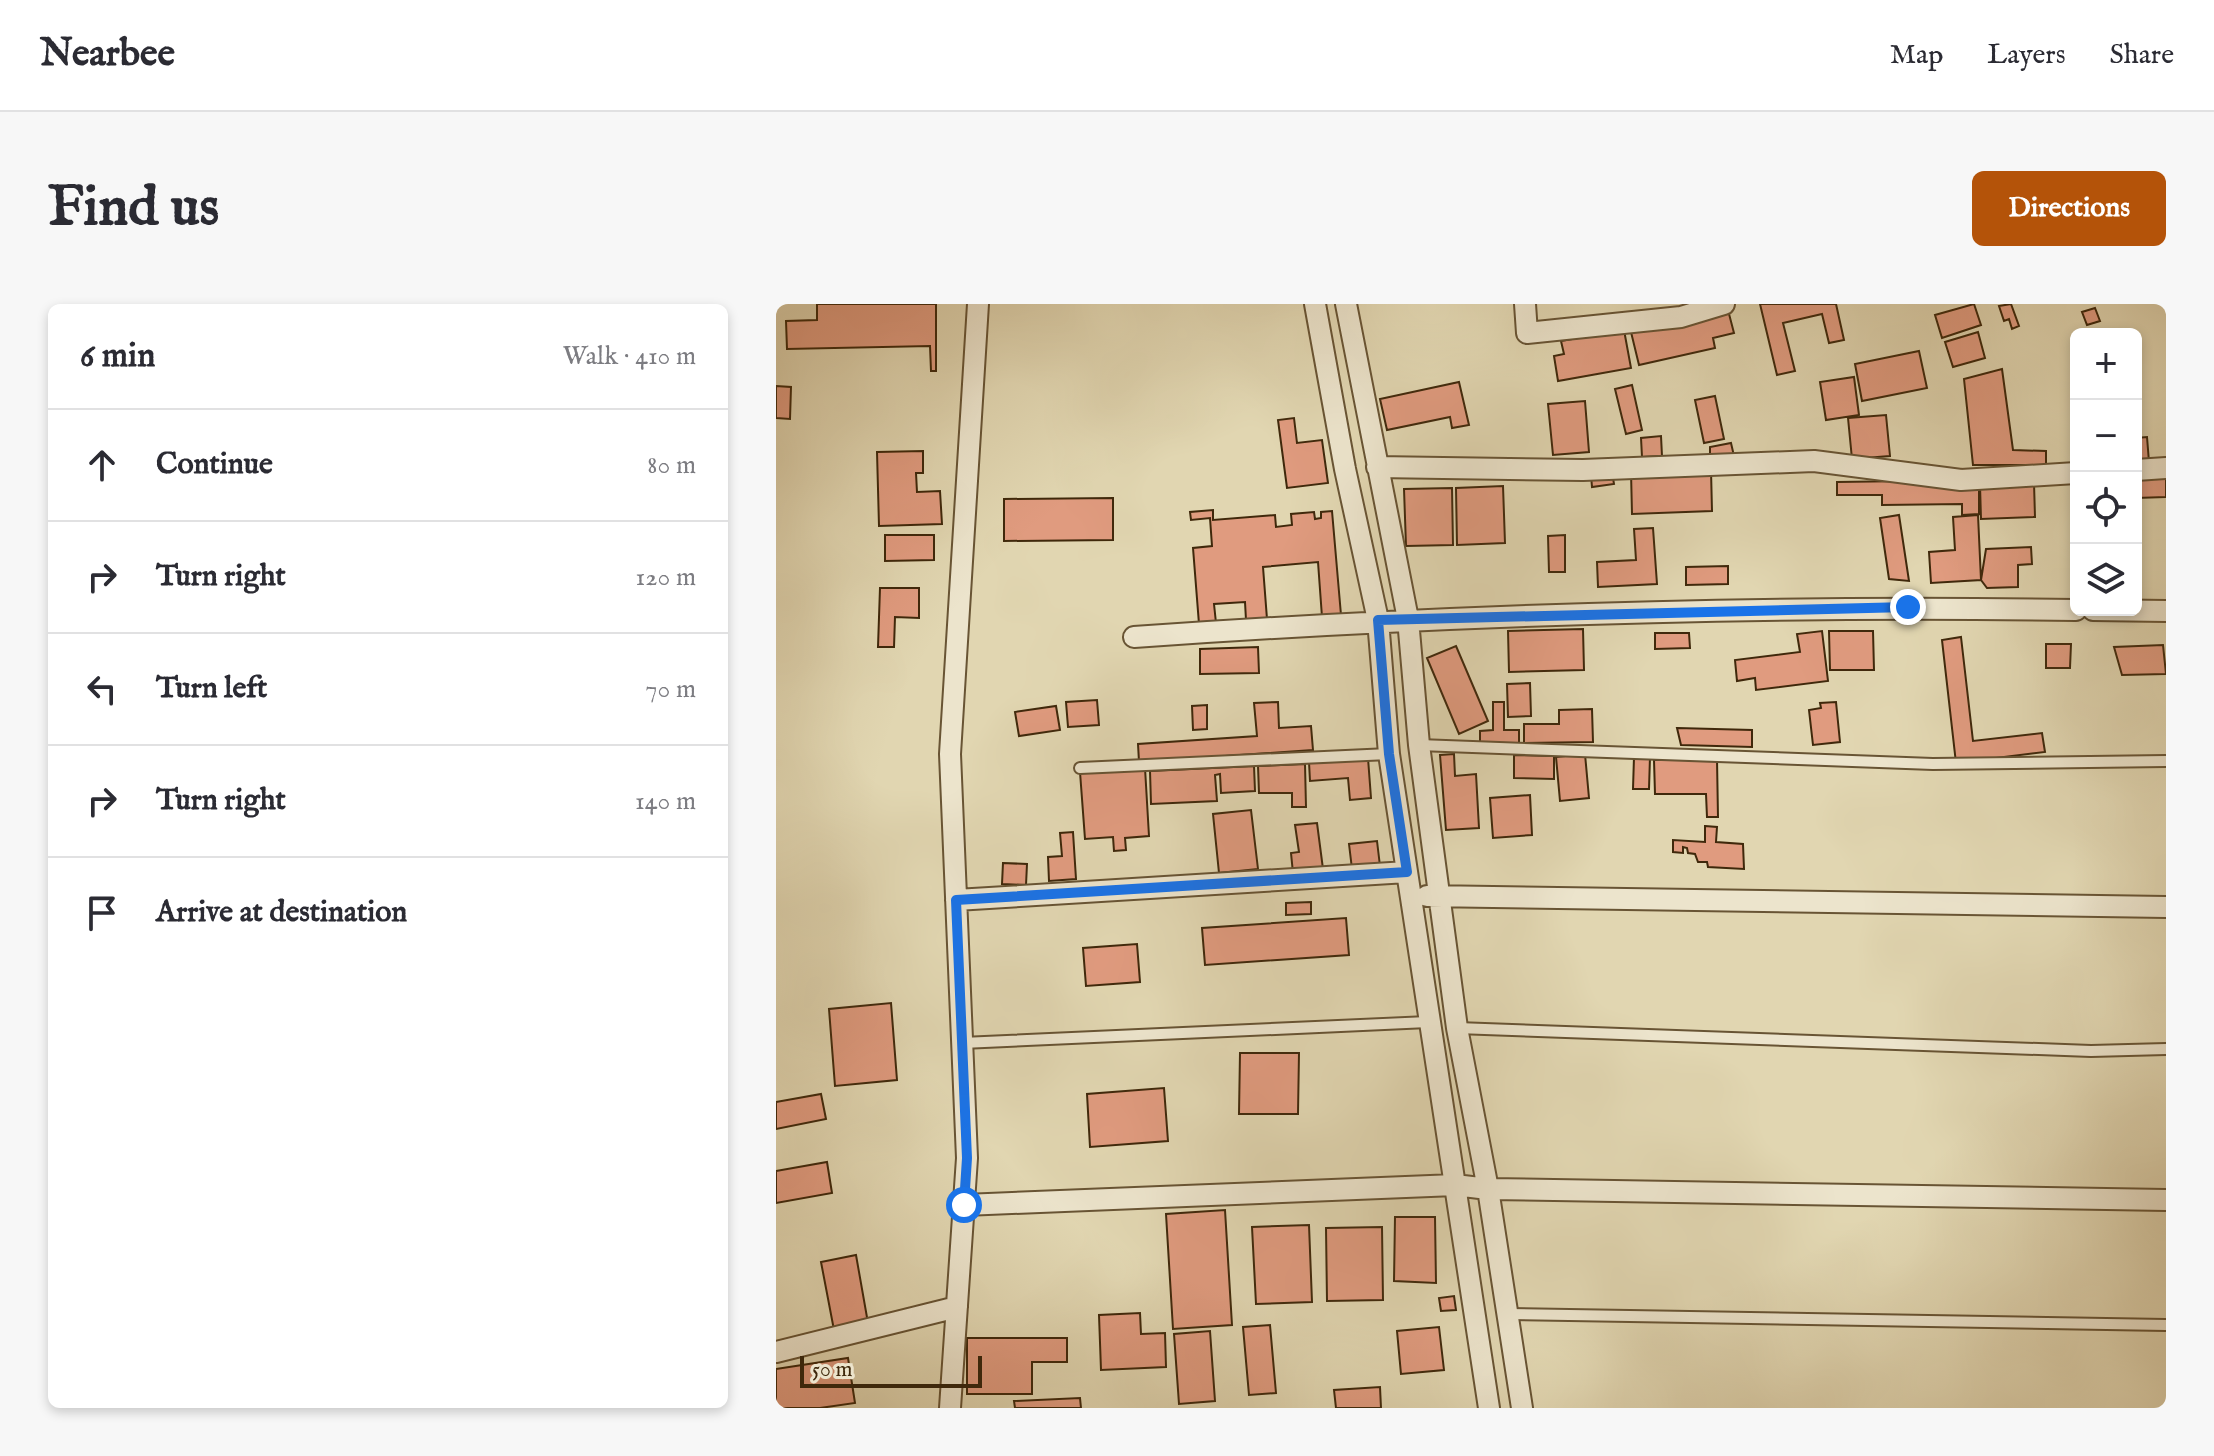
<!DOCTYPE html>
<meta charset="utf-8">
<style>
body{margin:0;font-family:"IM FELL English",serif;background:#f7f7f7;color:#2b2b33}
.controls{position:absolute;right:24px;top:24px;display:grid;overflow:hidden;border-radius:12px;box-shadow:0 4px 12px #0003}
.controls button{width:72px;height:72px;display:grid;place-items:center;padding:0;border:0;border-bottom:2px solid #e1e1e2;background:#fff;color:#2b2b33;font:40px sans-serif}
.scale{position:absolute;left:24px;bottom:20px;width:182px;box-sizing:border-box;padding-left:8px;border:4px solid #3f280b;border-top:0;font-size:22px;line-height:28px;white-space:nowrap;color:#3f280b;-webkit-text-stroke:6px #ece4cc;paint-order:stroke}
.stop{position:absolute;width:24px;height:24px;margin:-18px;border:6px solid #1a73e8;border-radius:50%;background:#fff}
.stop.end{background:#1a73e8;border-color:#fff;box-shadow:0 2px 8px #0008}
.list{margin:0;padding:0;list-style:none}
h2{display:flex;justify-content:space-between;align-items:center;height:104px;margin:0;padding:0 32px;font-size:34px}
h2 small{font-size:26px;font-weight:400;color:#7c7c81}
.list li{display:grid;grid-template-columns:52px 1fr auto;gap:24px;align-items:center;box-sizing:border-box;height:112px;padding:0 32px;border-top:2px solid #e1e1e2}
.list b{display:block;font-size:30px;white-space:nowrap}
.list em{font-size:26px;font-style:normal;color:#7c7c81}
.icon{flex:none;width:44px;height:44px;fill:none;stroke:currentColor;stroke-width:2;stroke-linecap:round;stroke-linejoin:round}
.map{position:relative;flex:none;width:1390px;height:1104px;overflow:hidden;border-radius:12px}
header{display:flex;align-items:center;gap:48px;box-sizing:border-box;height:112px;padding:0 40px;background:#fff;border-bottom:2px solid #e1e1e2}
header strong{font-size:38px}
nav{display:flex;gap:44px;margin-inline-start:auto;font-size:28px}
.intro{display:flex;align-items:center;justify-content:space-between;box-sizing:border-box;height:192px;padding:0 48px}
h1{margin:0;font-size:56px}
.button{padding:20px 36px;border-radius:12px;background:#b45309;color:#fff;font-size:28px;font-weight:700}
main{display:flex;gap:48px;padding:0 48px}
aside{flex:1;background:#fff;border-radius:12px;box-shadow:0 4px 12px #0003}
.map>svg:first-child{display:block}
.building{fill:#e09b7f;stroke:#3f280b;stroke-width:2}
.lines{fill:none;stroke-linecap:round;stroke-linejoin:round}
.lane-casing{stroke:#685434;stroke-width:14}
.street-casing{stroke:#685434;stroke-width:24}
.lane{stroke:#ece4cc;stroke-width:10}
.street{stroke:#ece4cc;stroke-width:20}
.route{stroke:#1a73e8;stroke-width:10}
</style>
<header>
<strong>Nearbee</strong>
<nav><a>Map</a><a>Layers</a><a>Share</a></nav>
</header>
<div class="intro"><h1>Find us</h1><a class="button">Directions</a></div>
<main>
<aside>
<h2>6 min<small>Walk · 410 m</small></h2>
<ul class="list">
<li><svg class="icon" aria-label="ahead" viewBox="0 0 24 24"><path d="M12 20V5M6 11l6-6 6 6"/></svg><div><b>Continue</b></div><em>80 m</em></li>
<li><svg class="icon" aria-label="right" viewBox="0 0 24 24"><path d="M7 20v-9h11M14 6l5 5-5 5"/></svg><div><b>Turn right</b></div><em>120 m</em></li>
<li><svg class="icon" aria-label="left" viewBox="0 0 24 24"><path d="M17 20v-9H6M10 6l-5 5 5 5"/></svg><div><b>Turn left</b></div><em>70 m</em></li>
<li><svg class="icon" aria-label="right" viewBox="0 0 24 24"><path d="M7 20v-9h11M14 6l5 5-5 5"/></svg><div><b>Turn right</b></div><em>140 m</em></li>
<li><svg class="icon" aria-label="arrive" viewBox="0 0 24 24"><path d="M6 21V4h12l-3 4 3 4H6"/></svg><div><b>Arrive at destination</b></div></li>
</ul>
</aside>
<div class="map">
<svg width="1390" height="1104" viewBox="0 0 1390 1104">
<rect width="100%" height="100%" fill="#e1d6b1"/>
<filter id="stains"><feTurbulence type="fractalNoise" baseFrequency=".0025" numOctaves="4"/><feColorMatrix values="0 0 0 0 .2 0 0 0 0 .09 0 0 0 0 .02 0 0 0 .5 -.17"/></filter>
<radialGradient id="worn" r=".72"><stop offset=".6" stop-color="#630" stop-opacity="0"/><stop offset="1" stop-color="#630" stop-opacity=".3"/></radialGradient>
<path class="building" d="M41 0H160V67H155L154 42 11 45 10 17 41 16Z
M984 0H1060L1068 36 1053 39 1046 10 1007 19 1019 67 1001 71Z
M1198 0 1205 21 1166 34 1159 11Z
M1235 0 1243 22 1236 25 1233 15 1228 17 1223 2Z
M1319 4 1324 17 1311 21 1306 8Z
M952 6 958 29 937 34 939 44 863 61 855 28Z
M848 26 855 64 782 77 778 52 788 50 785 37Z
M1202 28 1209 54 1177 63 1169 38Z
M1143 47 1151 84 1086 97 1079 60Z
M1226 65 1237 146 1270 147V161H1197L1188 75Z
M1078 73 1083 111 1050 116 1044 78Z
M683 78 693 121 676 124 674 113 611 126 604 95Z
M856 81 866 126 850 130 839 85Z
M0 82 15 83 14 115 0 114Z
M939 92 948 135 928 139 919 96Z
M809 97 813 148 777 151 772 100Z
M1110 111 1114 152 1076 155 1072 114Z
M518 114 521 139 546 136 552 179 511 184 502 116Z
M885 132 886 152 866 153 865 134Z
M1371 133 1373 158 1360 159V134Z
M955 139 958 152 934 151V143Z
M147 147V169H140L141 188 164 187 166 220 103 222 101 148Z
M935 166 936 207 856 210 855 168Z
M836 168 838 180 816 183 815 171Z
M1390 170V193L1360 194V172Z
M1203 176V210L1186 211V200L1106 201V191H1061V178Z
M1258 179 1259 213 1205 215 1204 181Z
M727 182 729 239 681 241 680 184Z
M676 184 677 241 630 242 628 185Z
M337 194V236L228 237V195Z
M437 206V216L499 211 500 223 516 221 515 210 538 208 539 215 545 214V208L556 207 565 311 546 313 542 258 487 263 491 315 470 316 469 298 438 300 440 319 423 320 417 244 436 242 434 214 415 216 414 208Z
M1123 211 1133 277 1113 275 1104 214Z
M1202 211 1205 276 1155 279 1153 248 1179 246 1177 213Z
M877 224 881 280 822 283 821 258 860 256 858 225Z
M109 231H158V256L109 257Z
M789 231V268H773L772 232Z
M1255 243 1256 260 1242 261V283L1211 284 1205 276 1210 245Z
M952 262V280L910 281V263Z
M104 284H143V314L119 313 118 343H102Z
M807 325 808 366 733 368 732 327Z
M1046 327 1052 377 980 386 979 374 961 377 959 356 1024 348 1021 330Z
M1053 327H1097L1098 366H1054Z
M879 329H913L914 344 879 345Z
M1185 333 1197 437 1266 429 1269 448 1180 459 1166 336Z
M1270 340H1295L1294 364H1270Z
M1387 341 1390 370 1346 371 1338 343Z
M680 342 712 417 683 430 651 354Z
M482 343 483 369 424 370V345Z
M754 379 755 412 732 413 731 380Z
M321 396 323 421 292 423 290 398Z
M502 398 503 424 535 422 537 446 363 458 362 440 481 432 478 399Z
M717 398H728V426H743V439L704 440V427L717 426Z
M1060 398 1064 438 1037 441 1033 406 1045 404 1044 399Z
M431 401V425L417 426 416 402Z
M280 402 284 426 243 432 239 408Z
M816 405 817 438 748 439V420H783V406Z
M901 424 976 426V443L905 441Z
M678 450 679 472 700 470 703 524 670 526 664 451Z
M809 450 813 494 784 497 780 453Z
M738 451 778 452V475L738 474Z
M858 453H874L873 485H857Z
M592 454 595 494 574 496 572 474 534 477 533 458Z
M941 455 942 513H931L930 490H879L878 456Z
M529 460 530 503H516V489H483L482 462Z
M478 462 479 487 445 489 444 470 439 471 441 497 375 500 374 467Z
M369 464 373 532 349 534 350 546 338 547 337 533 309 535 304 468Z
M754 491 756 531 717 534 714 494Z
M475 506 482 565 443 569 437 510Z
M541 519 547 565 517 569 515 549 523 548 519 521Z
M929 522 941 523 940 538 967 540 968 565 932 563 931 558H922L919 550 912 549 911 544 907 543V549L897 548V536L929 538Z
M297 528 300 575 273 577 272 553 286 552 284 529Z
M601 537 604 562 576 565 573 540Z
M227 559 251 560 250 581 226 580Z
M535 598V610L510 611V599Z
M570 614 573 651 429 661 426 624Z
M361 640 364 678 310 682 307 644Z
M115 699 121 776 59 782 53 705Z
M464 749H523L522 810H463Z
M388 784 392 837 314 843 311 790Z
M45 790 50 815 0 825V798Z
M51 858 56 889 0 899V867Z
M449 906 456 1021 397 1025 390 910Z
M619 913H659L660 979 618 977Z
M533 921 536 998 480 1000 476 923Z
M606 923 607 996 551 997 550 924Z
M80 951 92 1019 58 1026 45 958Z
M678 992 680 1006 665 1007 663 994Z
M364 1009 365 1030 389 1029 390 1063 325 1066 323 1011Z
M494 1021 500 1089 473 1091 467 1023Z
M663 1023 668 1066 625 1070 621 1027Z
M434 1027 439 1097 403 1100 398 1030Z
M191 1034H291V1058H256V1090H191Z
M72 1054 79 1099 44 1104H0V1065Z
M604 1083 605 1104H560L558 1086Z
M304 1094 305 1104H239L238 1097Z"/>
<g class="lines">
<g class="lane-casing">
<path id="lane" d="M643 441 1157 460 1390 457
M304 464 613 450
M681 724 1315 747 1390 745
M186 739 652 718
M731 1010 1390 1021"/>
</g>
<g class="street-casing">
<path id="street" d="M539 0 569 165 602 316 613 450 713 1104
M570 0 632 315 643 441 681 724 712 885 746 1104
M749 0 751 29 905 13 948 0
M601 163 807 166 1038 157 1185 176 1300 169
M1360 166 1390 164
M1317 306 1390 307
M358 333C671 311 986 301 1300 306
M651 592 1390 603
M180 596 631 568
M188 901 679 881 712 885 1390 896
M0 1048 181 1003
M174 1104 191 854 174 450 202 0"/>
</g>
<use href="#lane" class="lane"/>
<use href="#street" class="street"/>
</g>
<g class="lines">
<path class="route" d="M188 901 191 854 180 596 631 568 613 450 602 316 1132 303"/>
</g>
<rect width="100%" height="100%" filter="url(#stains)"/>
<rect width="100%" height="100%" fill="url(#worn)"/>
</svg>
<div class="controls">
<button>+</button>
<button>−</button>
<button><svg class="icon" aria-label="locate" viewBox="0 0 24 24"><circle cx="12" cy="12" r="6"/><path d="M12 2v4M12 18v4M2 12h4M18 12h4"/></svg></button>
<button><svg class="icon" aria-label="layers" viewBox="0 0 24 24"><path d="M12 4l9 5-9 5-9-5zM3 14l9 5 9-5"/></svg></button>
</div>
<div class="scale">50 m</div>
<div class="stop" style="left:188px;top:901px"></div>
<div class="stop end" style="left:1132px;top:303px"></div>
</div>
</main>
